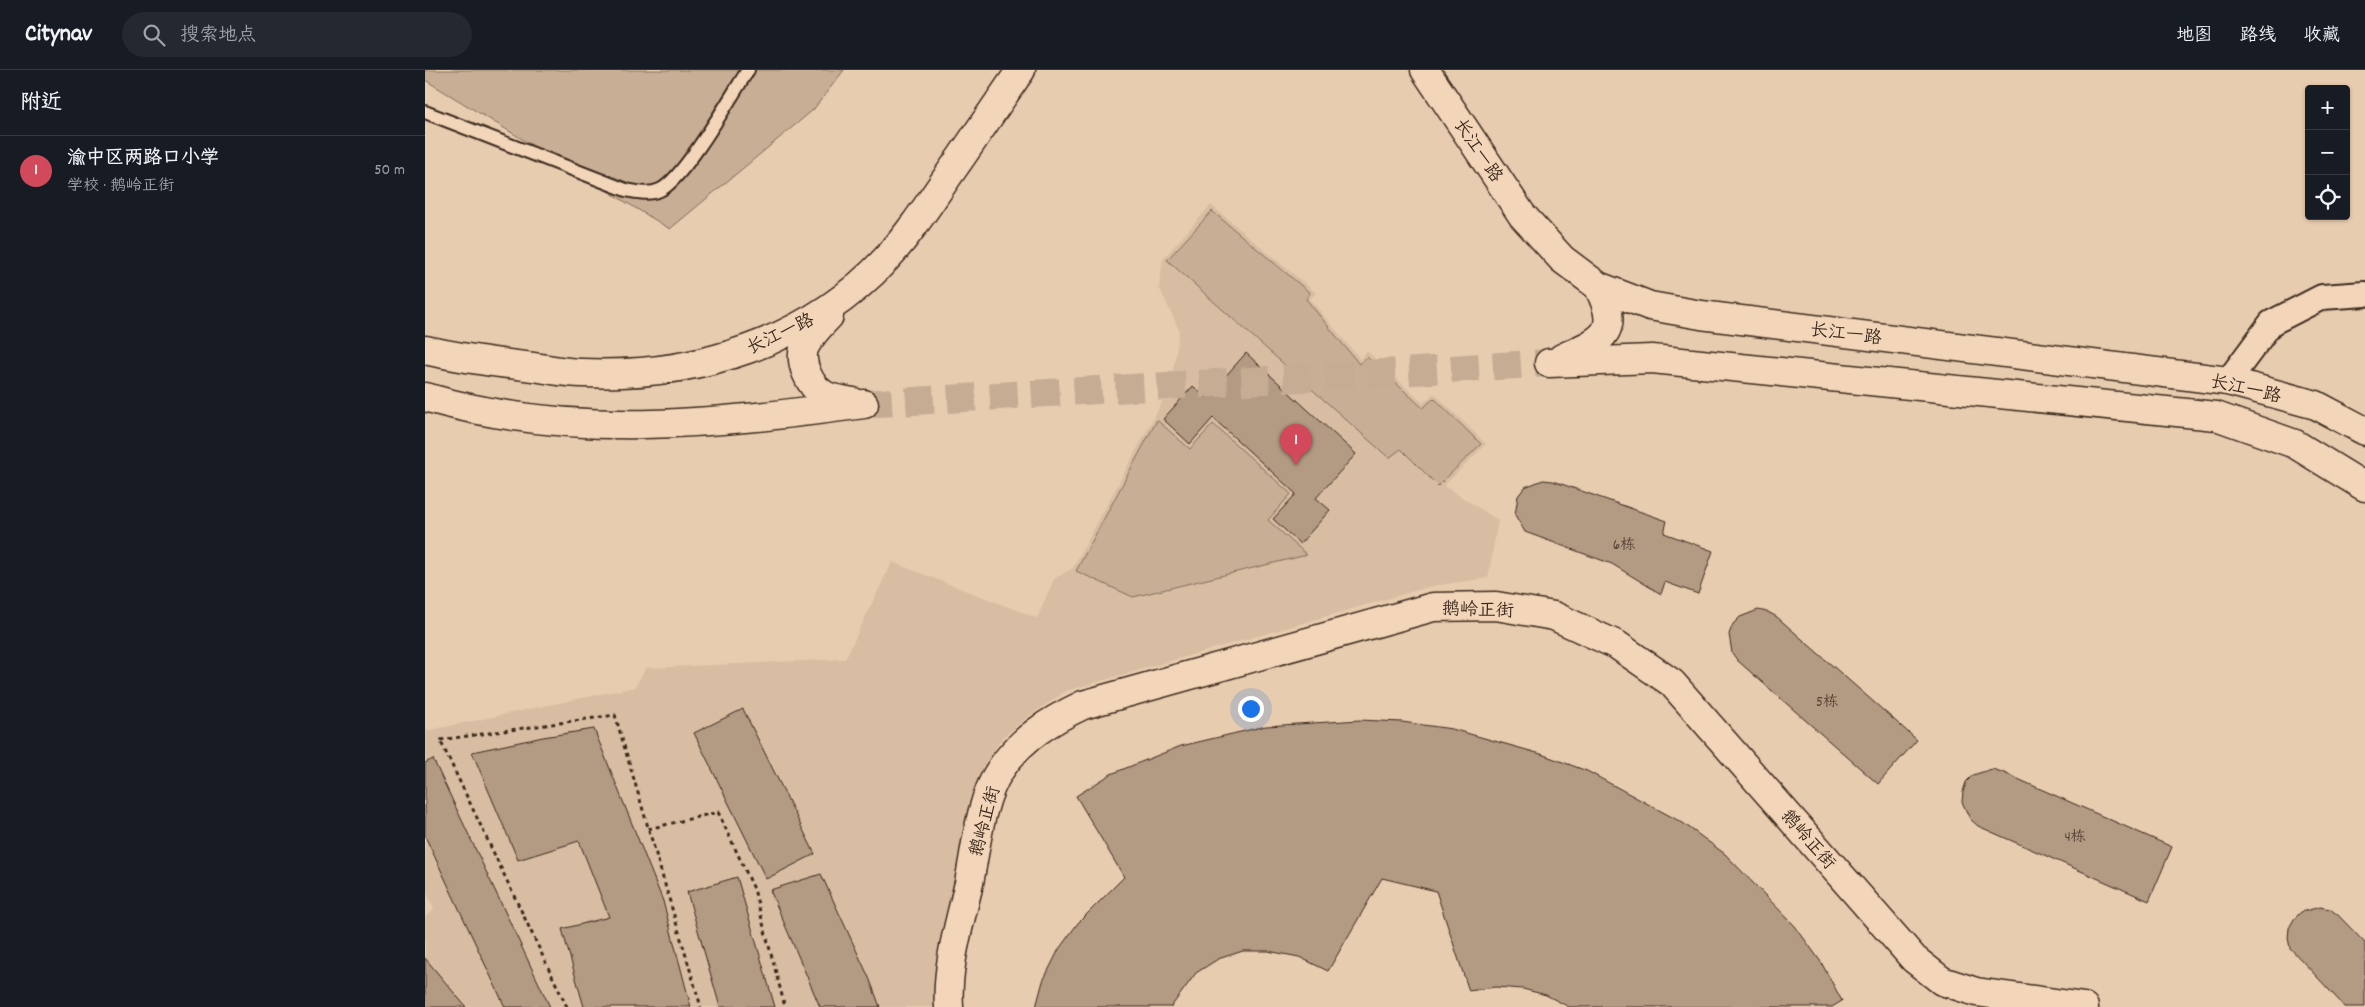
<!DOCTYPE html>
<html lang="zh">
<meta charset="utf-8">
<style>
body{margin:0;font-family:Dekko,"LXGW WenKai TC",sans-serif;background:#242831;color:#f1f3f6}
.controls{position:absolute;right:15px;top:15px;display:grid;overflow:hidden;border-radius:5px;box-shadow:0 1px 4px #0004}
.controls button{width:45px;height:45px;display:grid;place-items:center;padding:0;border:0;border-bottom:1px solid #363941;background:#171b24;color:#f1f3f6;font:25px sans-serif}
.you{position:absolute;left:825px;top:638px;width:18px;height:18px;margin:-12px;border:4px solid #fff;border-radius:50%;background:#1a73e8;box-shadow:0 0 0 8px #1a73e833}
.badge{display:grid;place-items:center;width:32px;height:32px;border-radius:50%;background:#d1495b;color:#fff;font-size:16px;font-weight:700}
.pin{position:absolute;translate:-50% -41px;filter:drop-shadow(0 1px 2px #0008)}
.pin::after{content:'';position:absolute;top:26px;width:18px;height:15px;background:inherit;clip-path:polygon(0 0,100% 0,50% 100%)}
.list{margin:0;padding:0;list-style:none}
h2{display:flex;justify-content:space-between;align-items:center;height:65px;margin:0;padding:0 20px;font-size:21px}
h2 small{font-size:16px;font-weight:400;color:#9ea1a6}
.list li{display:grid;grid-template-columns:32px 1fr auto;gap:15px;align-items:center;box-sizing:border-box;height:70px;padding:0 20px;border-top:1px solid #363941}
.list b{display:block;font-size:19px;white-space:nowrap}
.list p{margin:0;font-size:16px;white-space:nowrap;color:#9ea1a6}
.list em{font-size:16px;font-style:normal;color:#9ea1a6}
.icon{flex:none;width:28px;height:28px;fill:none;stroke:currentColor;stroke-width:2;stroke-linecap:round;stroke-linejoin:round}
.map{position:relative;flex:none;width:1940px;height:937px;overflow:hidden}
header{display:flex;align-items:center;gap:30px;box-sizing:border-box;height:70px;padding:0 25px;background:#171b24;border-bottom:1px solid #363941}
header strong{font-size:24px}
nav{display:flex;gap:28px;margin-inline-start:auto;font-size:18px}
.search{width:350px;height:45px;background:#242831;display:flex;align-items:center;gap:12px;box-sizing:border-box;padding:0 18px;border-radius:28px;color:#9ea1a6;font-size:19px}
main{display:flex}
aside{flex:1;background:#171b24}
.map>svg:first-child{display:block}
.built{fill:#d8bda2}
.green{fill:#c8ae95;stroke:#826c5a}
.building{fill:#b29a83;stroke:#3b2a1e}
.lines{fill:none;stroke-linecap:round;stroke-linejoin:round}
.primary-tunnel{stroke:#c5ac93;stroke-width:28;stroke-dasharray:28 14;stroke-linecap:butt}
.lane-casing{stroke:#3b2a1e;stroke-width:16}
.street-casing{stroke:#3b2a1e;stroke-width:28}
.secondary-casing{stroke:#3b2a1e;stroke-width:31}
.primary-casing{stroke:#3b2a1e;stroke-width:31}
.path{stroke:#3b2a1e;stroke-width:3;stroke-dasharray:4 4;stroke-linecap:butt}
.lane{stroke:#f3d6b9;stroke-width:12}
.street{stroke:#f3d6b9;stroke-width:24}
.secondary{stroke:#f3d6b9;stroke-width:28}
.primary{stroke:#f3d6b9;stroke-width:28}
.labels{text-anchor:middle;stroke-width:4;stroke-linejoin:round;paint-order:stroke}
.number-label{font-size:15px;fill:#594637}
.street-label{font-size:18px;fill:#3b2a1e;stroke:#f3d6b9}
</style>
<header>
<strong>Citynav</strong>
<div class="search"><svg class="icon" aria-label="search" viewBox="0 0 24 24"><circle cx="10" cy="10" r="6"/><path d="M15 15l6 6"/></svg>搜索地点</div>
<nav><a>地图</a><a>路线</a><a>收藏</a></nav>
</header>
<main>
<aside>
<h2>附近<small></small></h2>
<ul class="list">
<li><span class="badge">1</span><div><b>渝中区两路口小学</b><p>学校 · 鹅岭正街</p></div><em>50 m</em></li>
</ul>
</aside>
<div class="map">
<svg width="1940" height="937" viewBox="0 0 1940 937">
<rect width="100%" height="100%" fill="#e8ccb0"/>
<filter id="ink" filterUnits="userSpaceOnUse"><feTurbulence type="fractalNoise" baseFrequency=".02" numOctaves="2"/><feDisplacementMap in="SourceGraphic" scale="10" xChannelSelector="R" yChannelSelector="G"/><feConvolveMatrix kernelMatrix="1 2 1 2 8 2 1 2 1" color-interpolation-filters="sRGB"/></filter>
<g filter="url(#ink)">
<path class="built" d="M786 135 891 223 885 229 935 289 942 281 998 333 1009 323 1061 374 1019 416 1073 450 1063 508 1007 516 641 621 603 647 578 667 560 693 548 722 515 888 511 937H0V847L9 840 0 818V661L210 617 221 598 420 589 467 492 612 548 629 509 648 498 741 325 750 290 754 260 734 217 738 189Z"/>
<path class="green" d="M0 0H419L388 40 245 159 0 10Z
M787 141 885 223 881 229 934 294 942 287 998 338 1009 328 1056 374 1013 416 976 379 964 388 742 190Z
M732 350 765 379 788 354 866 424 843 450 882 485 708 527 651 501Z"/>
<path class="building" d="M821 283 931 384 891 428 905 440 875 474 848 449 871 424 788 348 765 374 738 349 768 316 781 328Z
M1118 410 1128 411 1242 451 1239 463 1288 481 1273 524 1240 512 1236 524 1187 494 1100 462 1090 445 1093 426 1100 417Z
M1333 540 1343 542 1352 547 1492 670 1453 714 1313 591 1307 583 1304 564 1308 554 1315 547Z
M318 639 390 784 341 809 269 663Z
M935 650 977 652 1027 659 1116 684 1162 701 1258 753 1300 784 1370 856 1396 892 1417 931 1407 937H1144L1121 925 1098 919 1070 917 1044 921 1011 821 957 808 903 901 874 887 843 881H818L793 889 771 903 746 937H611L618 911 634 879 653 853 699 807 651 726 686 704 756 676 841 656Z
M169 659 238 831 266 937H159L137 859 184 847 154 771 93 790 47 682 118 667Z
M8 689 125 937H80L0 766V693Z
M1567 699 1577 702 1747 777 1724 831 1553 756 1545 749 1537 732 1538 722 1541 712 1548 705Z
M396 804 445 910 455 937H395L345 820Z
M312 807 350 937H295L262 822Z
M1895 837 1905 839 1913 845 1940 873V937H1920L1865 878 1863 868 1864 858 1869 849 1876 842Z
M0 888 41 937H0Z"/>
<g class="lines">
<path class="primary-tunnel" d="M439 334 1124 293"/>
<g class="lane-casing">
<path id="lane" d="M0 42 201 120C212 122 224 125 235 120 258 110 307 25 323 0"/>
</g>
<g class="street-casing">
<path id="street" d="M1803 311 1846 253 1897 227 1940 224"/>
</g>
<g class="secondary-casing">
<path id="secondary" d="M524 937C521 896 535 853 544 813 551 778 555 730 575 700 595 669 626 650 658 635L1008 537 1071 536 1129 546 1192 575 1247 613 1489 889 1517 911 1551 922 1659 937"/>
</g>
<g class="primary-casing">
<path id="primary" d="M1000 0 1097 145 1137 189 1173 216 1225 236 1276 245 1803 311 1891 335 1940 361
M404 246C395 255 386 265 380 276 373 292 385 316 398 324 405 329 419 330 428 332
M0 280C36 288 72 293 108 297 124 299 141 303 157 303 270 308 385 272 462 188 486 162 505 132 525 103 549 69 572 34 596 0
M1137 288C1178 269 1197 264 1173 216
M1124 293 1227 289 1791 346 1870 374 1940 417
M0 327C149 370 288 354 439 334"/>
</g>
<path class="path" d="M223 759 293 742 329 819 360 937
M142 937 15 670 190 645 276 937"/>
<use href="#lane" class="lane"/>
<use href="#street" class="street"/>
<use href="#secondary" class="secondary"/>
<use href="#primary" class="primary"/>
</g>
</g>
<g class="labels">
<g class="number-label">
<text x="1199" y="479">6栋</text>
<text x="1402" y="636">5栋</text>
<text x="1650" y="771">4栋</text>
</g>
<g class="street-label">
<text transform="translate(1054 80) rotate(56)" y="6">长江一路</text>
<text transform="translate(355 263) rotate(-25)" y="6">长江一路</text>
<text transform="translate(1421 263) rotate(7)" y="6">长江一路</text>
<text transform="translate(1821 318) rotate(13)" y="6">长江一路</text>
<text transform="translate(1053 539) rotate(2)" y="6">鹅岭正街</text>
<text transform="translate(559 751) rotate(-75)" y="6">鹅岭正街</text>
<text transform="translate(1384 769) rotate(49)" y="6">鹅岭正街</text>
</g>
</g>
</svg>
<div class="controls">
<button>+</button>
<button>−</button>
<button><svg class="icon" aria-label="locate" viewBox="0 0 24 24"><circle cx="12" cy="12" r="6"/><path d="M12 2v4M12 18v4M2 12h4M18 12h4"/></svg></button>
</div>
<div class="you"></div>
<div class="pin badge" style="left:871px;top:395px">1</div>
</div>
</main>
